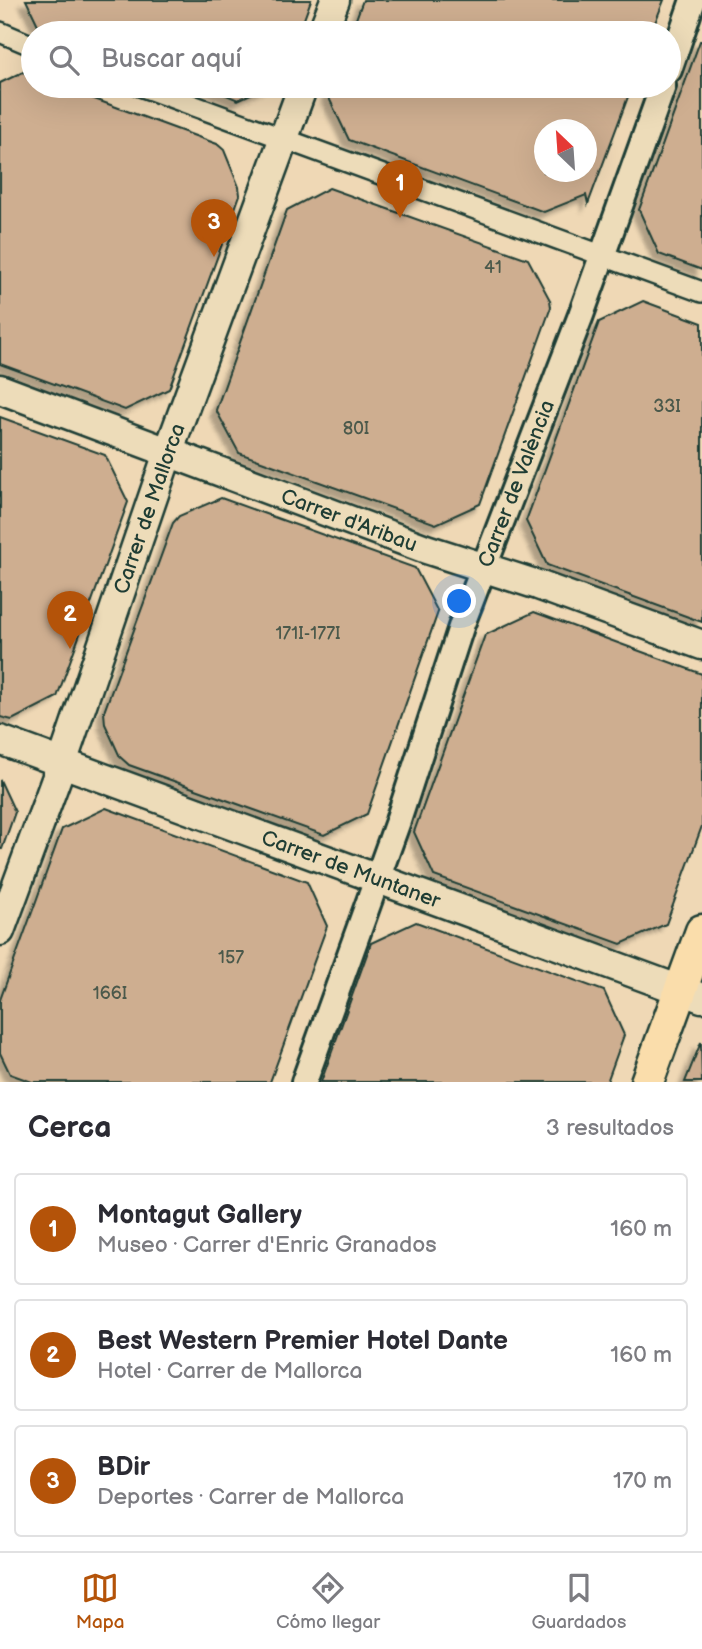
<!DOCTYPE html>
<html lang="es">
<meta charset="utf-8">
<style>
body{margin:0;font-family:"Balsamiq Sans",sans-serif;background:#f7f7f7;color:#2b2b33}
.compass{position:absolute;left:534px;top:119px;width:63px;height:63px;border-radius:50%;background:#fff;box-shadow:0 7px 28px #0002;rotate:335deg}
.you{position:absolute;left:460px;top:602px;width:24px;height:24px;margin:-18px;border:5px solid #fff;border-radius:50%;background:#1a73e8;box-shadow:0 0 0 10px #1a73e833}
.badge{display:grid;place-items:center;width:46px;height:46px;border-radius:50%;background:#b45309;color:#fff;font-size:23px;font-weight:700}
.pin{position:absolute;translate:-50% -58px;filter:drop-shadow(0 2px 4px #0008)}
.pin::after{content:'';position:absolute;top:37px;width:24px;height:21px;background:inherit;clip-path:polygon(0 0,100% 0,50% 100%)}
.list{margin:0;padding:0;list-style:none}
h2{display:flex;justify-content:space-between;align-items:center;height:91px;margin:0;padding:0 28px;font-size:30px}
h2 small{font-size:23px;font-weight:400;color:#7c7c81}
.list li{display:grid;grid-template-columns:46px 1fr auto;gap:21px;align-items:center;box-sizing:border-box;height:112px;margin:0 14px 14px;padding:0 14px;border:2px solid #e1e1e2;border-radius:7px}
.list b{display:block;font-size:26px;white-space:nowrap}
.list p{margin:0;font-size:23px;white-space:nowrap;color:#7c7c81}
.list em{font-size:23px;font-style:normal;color:#7c7c81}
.icon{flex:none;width:38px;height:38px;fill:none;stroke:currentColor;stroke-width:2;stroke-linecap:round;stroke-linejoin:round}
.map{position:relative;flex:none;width:702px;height:1082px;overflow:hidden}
.search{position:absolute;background:#fff;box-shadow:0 7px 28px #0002;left:21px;right:21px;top:21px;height:77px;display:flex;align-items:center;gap:18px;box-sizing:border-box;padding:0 24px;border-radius:38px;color:#7c7c81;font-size:26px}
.sheet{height:469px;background:#fff}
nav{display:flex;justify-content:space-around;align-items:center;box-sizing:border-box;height:98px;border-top:2px solid #e1e1e2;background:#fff;font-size:19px;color:#7c7c81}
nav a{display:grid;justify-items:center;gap:4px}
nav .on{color:#b45309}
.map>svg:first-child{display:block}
.building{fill:#ceae90;stroke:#1f3d34;stroke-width:2;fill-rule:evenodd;filter:url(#shadow)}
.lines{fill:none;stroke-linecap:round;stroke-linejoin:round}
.minor-casing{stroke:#1f3d34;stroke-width:24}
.tertiary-casing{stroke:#1f3d34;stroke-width:30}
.secondary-casing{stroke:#1f3d34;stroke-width:33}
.primary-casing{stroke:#1f3d34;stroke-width:37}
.path{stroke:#1f3d34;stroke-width:2.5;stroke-dasharray:2 5;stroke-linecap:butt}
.minor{stroke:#eddcb9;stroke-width:19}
.tertiary{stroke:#eddcb9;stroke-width:24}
.secondary{stroke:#eddcb9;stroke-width:28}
.primary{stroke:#faddab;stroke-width:32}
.labels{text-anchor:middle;stroke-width:5;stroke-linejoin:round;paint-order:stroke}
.number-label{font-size:18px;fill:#4b594b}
.street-label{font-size:21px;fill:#1f3d34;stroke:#eddcb9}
</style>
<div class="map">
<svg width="702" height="1082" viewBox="0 0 702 1082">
<defs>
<filter id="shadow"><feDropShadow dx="-6" dy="6" stdDeviation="2" flood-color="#0004"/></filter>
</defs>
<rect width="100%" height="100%" fill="#efd8b5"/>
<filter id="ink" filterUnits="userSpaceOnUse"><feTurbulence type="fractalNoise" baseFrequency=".0143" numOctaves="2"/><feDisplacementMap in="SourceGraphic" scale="14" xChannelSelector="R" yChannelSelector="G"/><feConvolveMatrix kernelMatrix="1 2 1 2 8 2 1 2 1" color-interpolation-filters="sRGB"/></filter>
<g filter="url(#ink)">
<path class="building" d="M26 0H311L299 33H56L38 25Z
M363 0H664L651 33H351Z
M700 41H702V270L659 254 639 210Z
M23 72 33 76V86H59L217 144 224 150 239 187 240 195 169 389 125 410 0 364V83Z
M205 86H268L238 100Z
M332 86H632L588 204 586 195 544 212 349 140 328 96ZM544 130H586V172H544Z
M329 188 528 259 550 300 551 307 480 504 436 524 239 453 216 410 287 210Z
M643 301 702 323V622L547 565 526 521 599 322Z
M0 417 105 455 128 502 57 697 12 720 0 717Z
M221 498 415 568 438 612 367 814 324 835 129 765 120 757 105 724 104 712 173 523 179 516Z
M534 612 702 674V826L666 924 621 944 434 876 414 832 485 635Z
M0 780 15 812 2 849H0Z
M106 808 307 882 327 926 270 1082H32L10 1074 0 1053V1000L31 915 62 829Z
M416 922 604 991 624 1035 607 1082H321L371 943Z
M701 1042 702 1082H685Z"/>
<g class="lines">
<g class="minor-casing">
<path id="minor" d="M0 32 33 46
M140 86 702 292"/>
</g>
<g class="tertiary-casing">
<g id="tertiary">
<path d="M669 70 693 0"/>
<path id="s1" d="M304 1082 398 821 462 624 581 315 663 86"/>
</g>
</g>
<g class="secondary-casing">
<g id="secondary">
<path d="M322 33 335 0"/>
<path id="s2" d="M0 389 426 549 538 585 702 645"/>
<path id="s3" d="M0 740 702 998"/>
<path id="s4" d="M0 931 62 763 169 450 303 86"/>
</g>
</g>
<g class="primary-casing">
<path id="primary" d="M647 1082 702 931"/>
</g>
<path class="path" d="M114 86 124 89"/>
<use href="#minor" class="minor"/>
<use href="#tertiary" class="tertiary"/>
<use href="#secondary" class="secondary"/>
<use href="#primary" class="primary"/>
</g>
</g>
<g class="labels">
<g class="number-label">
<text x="493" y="273">41</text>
<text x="667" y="412">33I</text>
<text x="356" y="434">80I</text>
<text x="308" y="639">171I-177I</text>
<text x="231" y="963">157</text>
<text x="110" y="999">166I</text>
</g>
<g class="street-label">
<text dy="7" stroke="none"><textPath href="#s1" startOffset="635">Carrer de València</textPath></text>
<text dy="7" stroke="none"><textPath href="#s4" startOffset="448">Carrer de Mallorca</textPath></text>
<text dy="7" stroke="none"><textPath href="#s2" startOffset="373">Carrer d'Aribau</textPath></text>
<text dy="7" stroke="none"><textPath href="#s3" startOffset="374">Carrer de Muntaner</textPath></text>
</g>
</g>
</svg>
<svg class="compass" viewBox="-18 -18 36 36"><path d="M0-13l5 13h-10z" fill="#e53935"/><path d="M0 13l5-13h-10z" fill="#7c7c81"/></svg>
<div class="you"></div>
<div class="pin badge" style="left:400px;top:218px">1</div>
<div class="pin badge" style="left:70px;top:649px">2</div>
<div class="pin badge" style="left:214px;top:257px">3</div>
<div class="search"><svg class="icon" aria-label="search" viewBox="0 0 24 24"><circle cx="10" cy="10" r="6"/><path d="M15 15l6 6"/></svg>Buscar aquí</div>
</div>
<section class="sheet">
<h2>Cerca<small>3 resultados</small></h2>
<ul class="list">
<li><span class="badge">1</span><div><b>Montagut Gallery</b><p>Museo · Carrer d'Enric Granados</p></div><em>160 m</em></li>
<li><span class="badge">2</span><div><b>Best Western Premier Hotel Dante</b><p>Hotel · Carrer de Mallorca</p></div><em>160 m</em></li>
<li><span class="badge">3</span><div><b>BDir</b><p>Deportes · Carrer de Mallorca</p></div><em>170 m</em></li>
</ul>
</section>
<nav>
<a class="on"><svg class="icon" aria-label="map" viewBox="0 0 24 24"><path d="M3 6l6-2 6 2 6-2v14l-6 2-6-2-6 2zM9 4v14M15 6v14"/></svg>Mapa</a>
<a><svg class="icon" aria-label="directions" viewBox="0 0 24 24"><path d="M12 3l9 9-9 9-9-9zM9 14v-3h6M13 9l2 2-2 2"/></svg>Cómo llegar</a>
<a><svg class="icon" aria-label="saved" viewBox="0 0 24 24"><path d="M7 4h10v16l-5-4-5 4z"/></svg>Guardados</a>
</nav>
